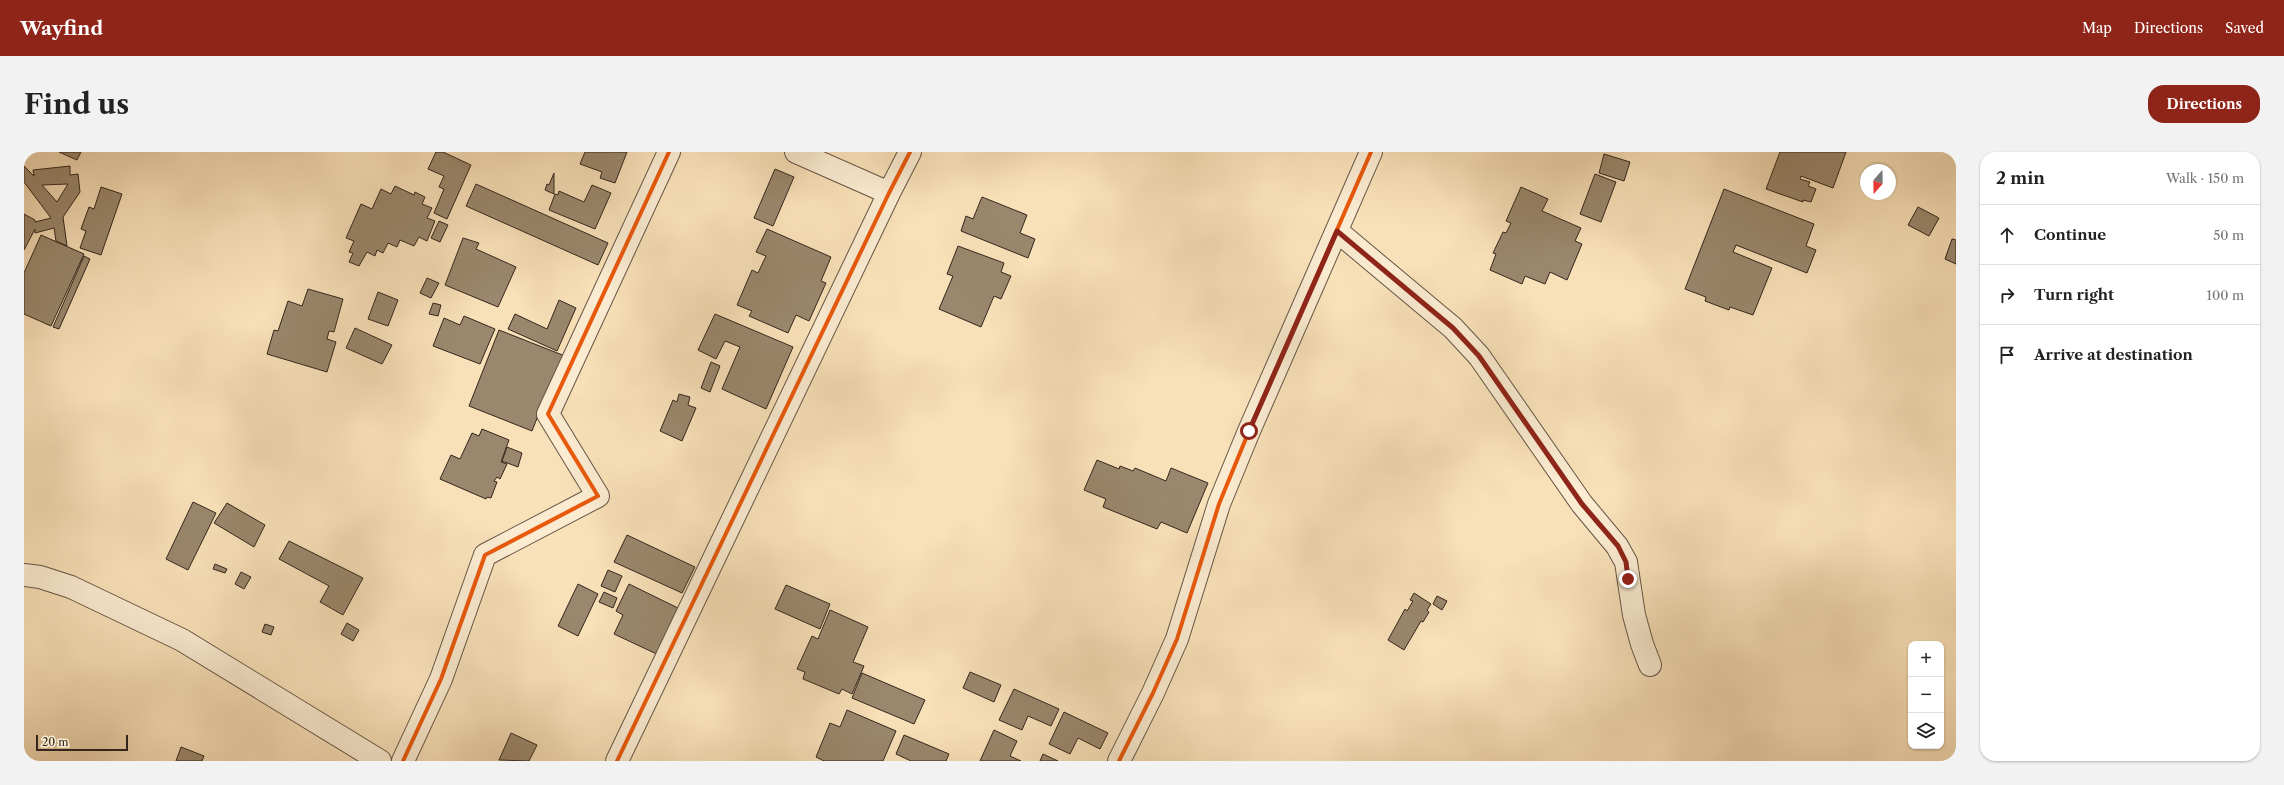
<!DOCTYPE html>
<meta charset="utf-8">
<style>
body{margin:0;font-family:"Libre Caslon Text",serif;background:#f2f2f2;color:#222}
.controls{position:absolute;right:12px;bottom:12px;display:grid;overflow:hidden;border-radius:8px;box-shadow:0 1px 3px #0004}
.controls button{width:36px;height:36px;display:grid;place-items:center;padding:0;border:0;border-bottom:1px solid #e0e0e0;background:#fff;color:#222;font:20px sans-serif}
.compass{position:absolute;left:1836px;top:12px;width:36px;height:36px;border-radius:50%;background:#fff;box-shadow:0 1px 3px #0004;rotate:200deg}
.scale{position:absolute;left:12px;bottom:10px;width:92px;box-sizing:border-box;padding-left:4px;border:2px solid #34261c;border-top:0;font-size:11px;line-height:14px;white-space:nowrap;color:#34261c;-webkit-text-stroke:3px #faebd1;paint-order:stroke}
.stop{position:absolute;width:12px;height:12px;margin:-9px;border:3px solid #8f2418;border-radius:50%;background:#fff}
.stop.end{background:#8f2418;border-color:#fff;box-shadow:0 1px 4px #0008}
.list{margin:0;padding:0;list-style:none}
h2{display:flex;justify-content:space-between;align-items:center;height:52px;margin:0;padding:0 16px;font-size:17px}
h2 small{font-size:13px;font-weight:400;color:#767676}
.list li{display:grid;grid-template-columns:26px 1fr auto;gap:12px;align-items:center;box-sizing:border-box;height:60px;padding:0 16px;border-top:1px solid #e0e0e0}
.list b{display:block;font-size:15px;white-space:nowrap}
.list em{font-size:13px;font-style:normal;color:#767676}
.icon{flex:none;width:22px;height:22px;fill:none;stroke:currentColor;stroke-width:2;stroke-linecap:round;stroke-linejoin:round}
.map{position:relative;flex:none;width:1932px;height:609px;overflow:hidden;border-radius:16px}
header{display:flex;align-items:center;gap:24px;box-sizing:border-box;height:56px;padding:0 20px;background:#8f2418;color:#fff}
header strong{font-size:19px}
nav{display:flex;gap:22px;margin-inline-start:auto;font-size:14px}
.intro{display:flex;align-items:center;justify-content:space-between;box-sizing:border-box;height:96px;padding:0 24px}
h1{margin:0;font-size:28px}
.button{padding:10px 18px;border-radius:16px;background:#8f2418;color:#fff;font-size:14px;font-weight:700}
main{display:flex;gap:24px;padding:0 24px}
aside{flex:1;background:#fff;border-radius:16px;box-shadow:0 1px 3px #0004}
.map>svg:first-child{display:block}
.building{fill:#9a876d;stroke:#34261c;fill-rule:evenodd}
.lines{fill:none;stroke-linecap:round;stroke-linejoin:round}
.minor-casing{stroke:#655443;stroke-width:24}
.minor{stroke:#faebd1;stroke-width:22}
.cycleway-casing{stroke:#faebd1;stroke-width:6}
.cycleway{stroke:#e8590c;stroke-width:4}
.route{stroke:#8f2418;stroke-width:5}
</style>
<header>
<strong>Wayfind</strong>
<nav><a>Map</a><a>Directions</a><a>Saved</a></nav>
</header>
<div class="intro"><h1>Find us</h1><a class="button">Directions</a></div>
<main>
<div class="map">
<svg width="1932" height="609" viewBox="0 0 1932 609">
<rect width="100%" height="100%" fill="#f8e0b8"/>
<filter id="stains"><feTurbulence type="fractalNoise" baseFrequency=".005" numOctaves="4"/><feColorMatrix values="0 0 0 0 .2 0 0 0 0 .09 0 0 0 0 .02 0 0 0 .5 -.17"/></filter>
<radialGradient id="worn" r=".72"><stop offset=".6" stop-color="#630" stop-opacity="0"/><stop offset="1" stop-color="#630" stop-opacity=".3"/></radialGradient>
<path class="building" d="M35 0H57L53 8Z
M412 0H419L447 13 423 67 410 61 420 37 415 35 420 24 404 17Z
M561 0H603L591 31 576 26 578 20 556 12Z
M1756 0H1822L1809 36 1777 24 1776 27 1786 30 1784 34 1792 37 1787 50 1779 48V50L1742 37Z
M1580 2 1606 10 1600 29 1575 21Z
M0 14 10 24 9 18 46 14V23L54 22 56 40 39 65 43 94 32 89 30 76 11 81V77L0 98V62L11 68V70L27 66 0 30ZM44 32 33 50 18 33Z
M751 17 770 25 749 74 730 66Z
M530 21V42L521 38 523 32 525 33Z
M1571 22 1592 30 1577 70 1556 62Z
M452 32 584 91 574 113 442 54Z
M568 33 587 41 571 77 525 58 531 42 534 43 535 39 560 50Z
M371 34 390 43 391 40 401 45 398 52 408 56 403 66 411 69 403 89 395 85 390 94 376 88 373 95 364 91 359 101 353 98 351 104 343 100 335 114 325 110 329 101 325 100 330 89 322 86 337 52 348 57 357 37 367 42Z
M77 35 98 42 77 103 56 96 62 79 57 77 65 55 70 57Z
M1497 35 1524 47 1518 59 1557 76 1551 89 1558 92 1543 128 1526 120 1521 132 1501 124 1498 132 1466 118 1472 102 1469 101 1479 80 1482 81 1487 71 1482 69Z
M1700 37 1790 72 1782 94 1792 98 1783 121 1712 93 1709 100 1748 116 1729 163 1706 155 1705 158 1681 149 1682 145 1661 137Z
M958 45 1003 63 996 81 1011 87 1004 106 937 79 942 64 949 67Z
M1894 55 1915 66 1905 84 1884 73Z
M415 69 424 73 416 90 407 86Z
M743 77 807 105 797 129 802 131 785 169 772 163 764 181 725 164 728 159 713 153 728 118 734 121 742 104 732 100Z
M17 83 60 102 27 174 0 162V121Z
M439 86 455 91 452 97 492 115 474 155 421 133Z
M1928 87 1932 88V112L1921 107Z
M934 94 980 111 977 120 987 124 977 147 970 144 957 175 915 157 929 124 923 122Z
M60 104 66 107 35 177 29 175Z
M403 126 415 131 407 146 396 141Z
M284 137 319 147 310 180 305 179 303 187 312 190 303 220 243 202 250 178 254 179 264 149 278 154Z
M354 140 374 148 364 174 344 167Z
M535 148 552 156 533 199 484 177 491 162 523 177Z
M409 151 417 153 414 164 405 162Z
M691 162 769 195 742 257 698 237 716 195 701 189 692 207 674 198Z
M440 164 471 177 456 212 409 194 420 166 436 173Z
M331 176 368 193 358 212 322 196Z
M475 178 541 204 526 233 508 279 445 254Z
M687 210 696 214 686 240 677 236Z
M655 242 666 245 664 253 672 256 658 289 636 279 649 248 653 250Z
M458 277 485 288 477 310 483 312 476 327 473 325 470 329 473 330 467 346 463 345 462 347 416 327 427 303 436 307 448 281 455 284Z
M483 295 498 301 494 315 478 309Z
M1073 308 1095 317 1096 314 1109 319 1111 316 1142 329 1147 316 1184 331 1163 381 1137 370 1133 377 1079 355 1082 347 1060 338Z
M169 350 192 361 164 418 142 407Z
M203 351 241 373 230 395 190 371Z
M603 383 671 415 658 441 590 410Z
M265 389 339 426 319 463 296 450 305 434 255 407Z
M191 412 203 417 201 421 189 417Z
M584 418 598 424 591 440 577 434Z
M217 420 227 425 220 437 211 432Z
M554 432 574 442 554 484 534 474Z
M605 432 654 456 639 505 590 482 599 463 592 459Z
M762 433 806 452 796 477 751 457Z
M580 440 593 446 589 456 575 450Z
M1390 441 1407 452 1403 458 1405 460 1399 470 1397 469 1380 498 1364 488 1381 457 1383 459 1389 449 1386 448Z
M1413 444 1423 449 1418 458 1409 452Z
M806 458 844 475 829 510 840 514 828 542 818 537 815 542 779 527 781 520 773 517 788 484 794 487Z
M323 471 335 478 329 489 317 482Z
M241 472 250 475 247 483 238 480Z
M946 520 977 533 970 550 939 536Z
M838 521 901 548 890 572 828 546Z
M990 537 1035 557 1027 574 1004 564 998 578 975 568Z
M823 558 872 579 859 609H800L792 605 806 571 816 575Z
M1040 560 1084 581 1076 597 1054 586 1046 602 1025 592Z
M970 578 993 589 986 604 997 609H956Z
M487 581 513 593 505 609 475 608Z
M880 583 925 602 922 609H887L872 602Z
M157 595 180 604 178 609H152Z
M1019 602 1034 609H1016Z"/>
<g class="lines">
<g class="minor-casing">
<path id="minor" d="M772 0 865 41
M1313 79 1429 176 1455 204 1558 352 1593 394 1602 410 1610 463 1618 492 1626 513
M0 423 16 425 47 435 158 488 356 609
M379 609 417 527 461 403 574 344 524 262 645 0
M593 609 865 41 886 0
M1095 609 1129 541 1153 487 1195 352 1225 279 1347 0"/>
</g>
<use href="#minor" class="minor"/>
<g class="cycleway-casing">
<path id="cycleway" d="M379 609 417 527 461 403 574 344 524 262 645 0
M593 609 865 41 886 0
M1095 609 1129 541 1153 487 1195 352 1225 279 1347 0"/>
</g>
<use href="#cycleway" class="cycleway"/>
</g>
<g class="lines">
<path class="route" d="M1225 279 1313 79 1429 176 1455 204 1558 352 1594 394 1602 410 1604 427"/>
</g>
<rect width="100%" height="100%" filter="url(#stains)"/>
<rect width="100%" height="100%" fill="url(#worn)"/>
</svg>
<div class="controls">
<button>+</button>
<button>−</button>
<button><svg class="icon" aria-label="layers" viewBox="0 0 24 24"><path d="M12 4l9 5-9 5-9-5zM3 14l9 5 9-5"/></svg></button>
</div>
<svg class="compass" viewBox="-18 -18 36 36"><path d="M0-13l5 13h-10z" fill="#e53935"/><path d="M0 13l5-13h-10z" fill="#767676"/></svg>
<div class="scale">20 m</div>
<div class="stop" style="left:1225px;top:279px"></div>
<div class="stop end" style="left:1604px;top:427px"></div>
</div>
<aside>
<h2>2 min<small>Walk · 150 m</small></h2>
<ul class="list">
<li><svg class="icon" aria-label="ahead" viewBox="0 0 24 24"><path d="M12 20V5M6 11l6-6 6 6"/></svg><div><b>Continue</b></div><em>50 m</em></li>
<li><svg class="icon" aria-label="right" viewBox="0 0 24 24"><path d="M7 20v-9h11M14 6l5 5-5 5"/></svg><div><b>Turn right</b></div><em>100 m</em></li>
<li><svg class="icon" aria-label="arrive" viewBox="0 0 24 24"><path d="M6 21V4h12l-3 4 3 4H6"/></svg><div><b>Arrive at destination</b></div></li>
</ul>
</aside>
</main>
